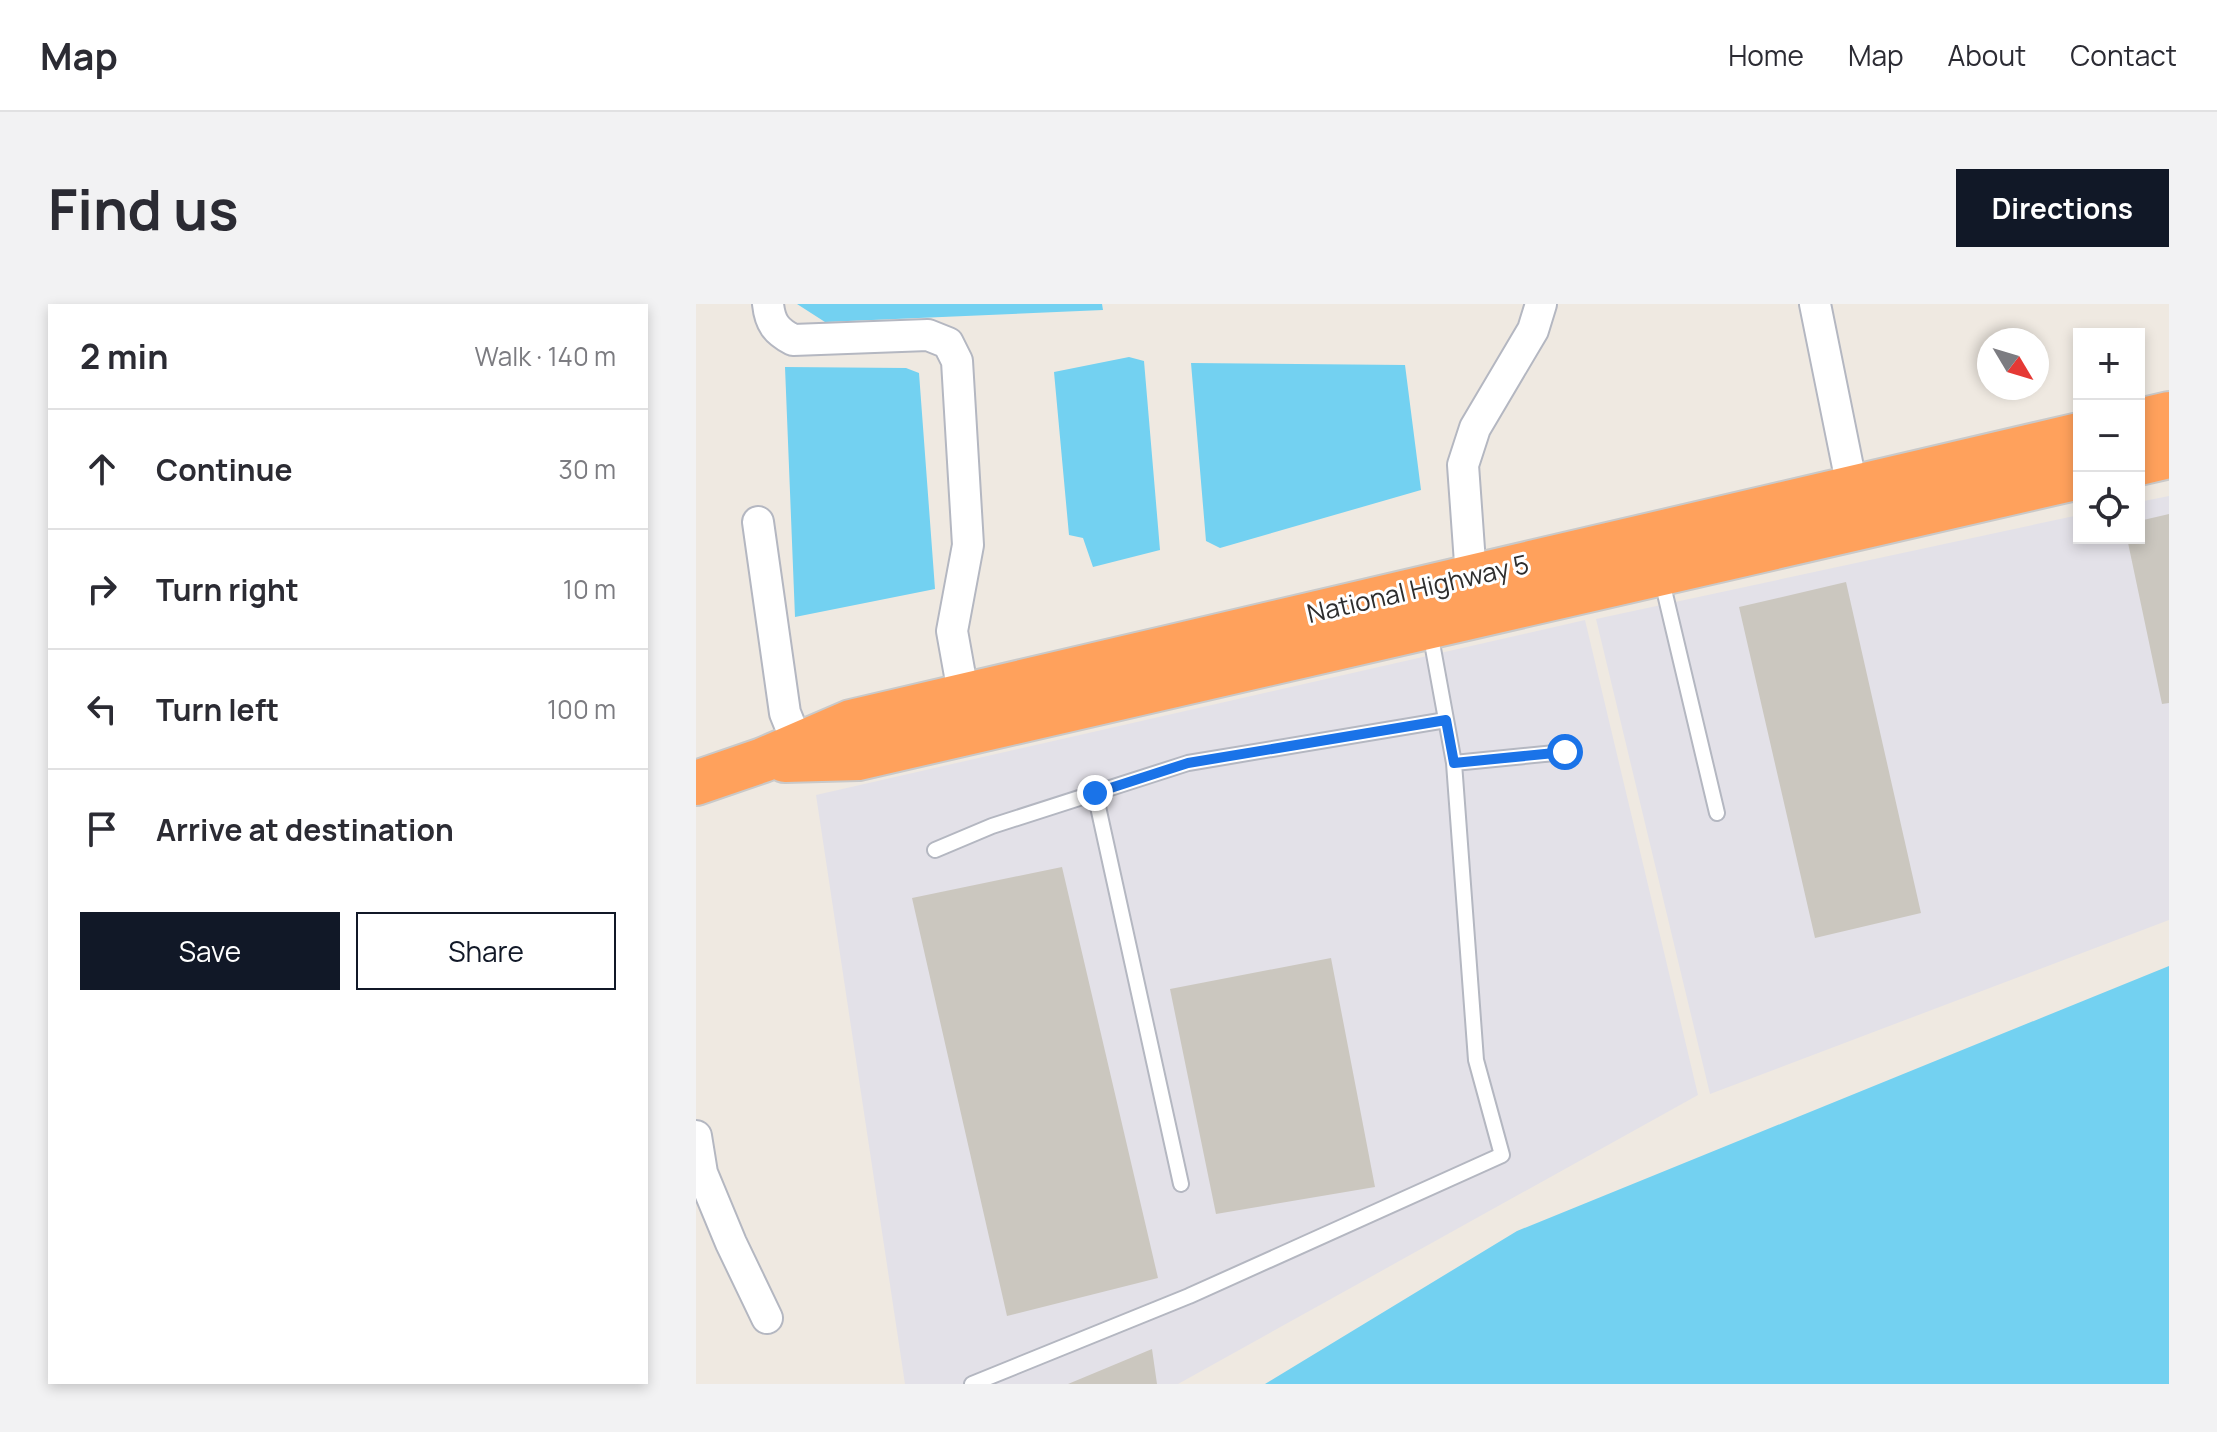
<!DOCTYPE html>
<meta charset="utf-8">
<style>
body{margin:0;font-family:Manrope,sans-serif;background:#f2f2f3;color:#2b2b33}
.controls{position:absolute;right:24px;top:24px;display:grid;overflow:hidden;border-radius:0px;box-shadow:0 4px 12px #0003}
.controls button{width:72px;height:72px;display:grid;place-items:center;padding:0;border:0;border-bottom:2px solid #e1e1e2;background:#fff;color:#2b2b33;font:40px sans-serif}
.compass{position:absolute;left:1281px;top:24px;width:72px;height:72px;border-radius:50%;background:#fff;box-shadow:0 4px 12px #0003;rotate:128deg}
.stop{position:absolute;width:24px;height:24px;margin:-18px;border:6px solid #1a73e8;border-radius:50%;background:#fff}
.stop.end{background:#1a73e8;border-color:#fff;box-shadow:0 2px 8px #0008}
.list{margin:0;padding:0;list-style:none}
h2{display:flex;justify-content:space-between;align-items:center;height:104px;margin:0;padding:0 32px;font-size:34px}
h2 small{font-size:26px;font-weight:400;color:#7c7c81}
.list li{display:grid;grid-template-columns:52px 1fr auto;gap:24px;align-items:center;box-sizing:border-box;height:120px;padding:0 32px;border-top:2px solid #e1e1e2}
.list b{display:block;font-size:30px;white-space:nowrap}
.list em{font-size:26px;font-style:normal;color:#7c7c81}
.actions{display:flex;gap:16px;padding:24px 32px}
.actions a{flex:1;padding:18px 0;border:2px solid #111827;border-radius:0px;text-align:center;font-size:28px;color:#111827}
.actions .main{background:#111827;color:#fff}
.icon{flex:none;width:44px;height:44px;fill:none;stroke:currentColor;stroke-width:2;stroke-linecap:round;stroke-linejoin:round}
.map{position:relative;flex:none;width:1473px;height:1080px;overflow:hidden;border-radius:0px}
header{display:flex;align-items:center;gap:48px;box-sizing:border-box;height:112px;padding:0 40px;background:#fff;border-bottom:2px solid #e1e1e2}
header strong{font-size:38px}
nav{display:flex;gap:44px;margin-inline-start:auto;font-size:28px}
.intro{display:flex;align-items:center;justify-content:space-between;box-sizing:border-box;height:192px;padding:0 48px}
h1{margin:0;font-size:56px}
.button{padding:20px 36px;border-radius:0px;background:#111827;color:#fff;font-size:28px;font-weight:700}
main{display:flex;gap:48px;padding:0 48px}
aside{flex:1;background:#fff;border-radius:0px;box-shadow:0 4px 12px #0003}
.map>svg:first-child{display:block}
.industrial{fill:#e3e1e8}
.water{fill:#73d1f1}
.building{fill:#cbc7bf}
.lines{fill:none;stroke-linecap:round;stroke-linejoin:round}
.lane-casing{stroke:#b4b7c1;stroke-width:18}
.street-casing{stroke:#b4b7c1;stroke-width:34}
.highway-casing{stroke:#c9c9c9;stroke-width:48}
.lane{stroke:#fff;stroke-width:14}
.street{stroke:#fff;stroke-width:30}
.highway{stroke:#ffa15c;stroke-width:44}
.route{stroke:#1a73e8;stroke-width:10}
.labels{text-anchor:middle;stroke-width:6;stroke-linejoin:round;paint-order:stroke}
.street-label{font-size:26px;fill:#2e2e2e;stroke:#fff}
</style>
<header>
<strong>Map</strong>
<nav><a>Home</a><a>Map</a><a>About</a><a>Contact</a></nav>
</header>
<div class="intro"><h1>Find us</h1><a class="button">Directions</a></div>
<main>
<aside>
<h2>2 min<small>Walk · 140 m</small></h2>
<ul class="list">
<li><svg class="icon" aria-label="ahead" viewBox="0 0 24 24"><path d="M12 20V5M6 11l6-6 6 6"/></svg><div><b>Continue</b></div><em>30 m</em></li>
<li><svg class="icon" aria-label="right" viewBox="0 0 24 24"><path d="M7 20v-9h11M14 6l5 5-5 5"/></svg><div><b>Turn right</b></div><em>10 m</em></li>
<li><svg class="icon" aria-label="left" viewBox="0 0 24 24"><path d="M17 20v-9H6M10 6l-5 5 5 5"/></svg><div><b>Turn left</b></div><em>100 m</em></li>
<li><svg class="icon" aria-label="arrive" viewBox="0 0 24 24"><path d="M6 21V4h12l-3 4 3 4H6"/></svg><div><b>Arrive at destination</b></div></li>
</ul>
<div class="actions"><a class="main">Save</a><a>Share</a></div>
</aside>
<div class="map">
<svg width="1473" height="1080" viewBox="0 0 1473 1080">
<rect width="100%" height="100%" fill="#efe9e1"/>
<path class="industrial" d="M1473 192V616L1014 790 900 315 1383 211V234H1443V198Z
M889 316 1002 791 482 1080H209L120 491Z"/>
<path class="water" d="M101 0H406L407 6 129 18Z
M433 53 448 57 464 246 397 263 387 234 373 231 358 68Z
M495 59 709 61 725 186 524 244 510 237Z
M89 63 210 64 223 69 239 285 99 313Z
M1473 662V1080H569L821 927Z"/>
<path class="building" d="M1473 210V399L1466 400 1431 234H1443V217Z
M1150 278 1225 609 1119 634 1043 303Z
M366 563 462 974 311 1012 216 594Z
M635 654 679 883 520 910 474 685Z
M456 1045 461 1080H372Z"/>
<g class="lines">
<g class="lane-casing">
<path id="lane" d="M965 273 1021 509
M758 459 869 448
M399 489 485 880
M239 546 296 522 492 459 750 416
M276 1080 493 992 806 851 780 756 758 459 734 328"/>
</g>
<g class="street-casing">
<path id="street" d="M72 0C74 19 80 27 97 36L232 31 252 39 261 57 272 241 256 327 268 394
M1119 0 1156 183
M62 218 89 409 102 441
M775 273 767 161 779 124 837 26 845 0
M0 832 6 869 35 939 71 1014"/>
</g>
<g class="highway-casing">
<path id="highway" d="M1443 117 1473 110
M1443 159 1473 152
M89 456 162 454 1383 173
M0 479 67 456 155 418 1383 131"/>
</g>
<use href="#lane" class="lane"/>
<use href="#street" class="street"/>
<use href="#highway" class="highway"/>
</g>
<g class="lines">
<path class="route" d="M399 489 492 459 750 416 758 459 869 448"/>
</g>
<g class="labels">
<g class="street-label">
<text transform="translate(722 285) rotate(-13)" y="9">National Highway 5</text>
</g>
</g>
</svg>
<div class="controls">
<button>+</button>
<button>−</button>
<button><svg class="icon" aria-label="locate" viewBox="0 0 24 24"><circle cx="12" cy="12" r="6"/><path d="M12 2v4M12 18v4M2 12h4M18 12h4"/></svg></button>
</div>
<svg class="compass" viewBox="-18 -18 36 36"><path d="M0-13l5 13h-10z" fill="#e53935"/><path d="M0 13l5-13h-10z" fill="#7c7c81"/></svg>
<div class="stop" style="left:869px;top:448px"></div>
<div class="stop end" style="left:399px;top:489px"></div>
</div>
</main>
